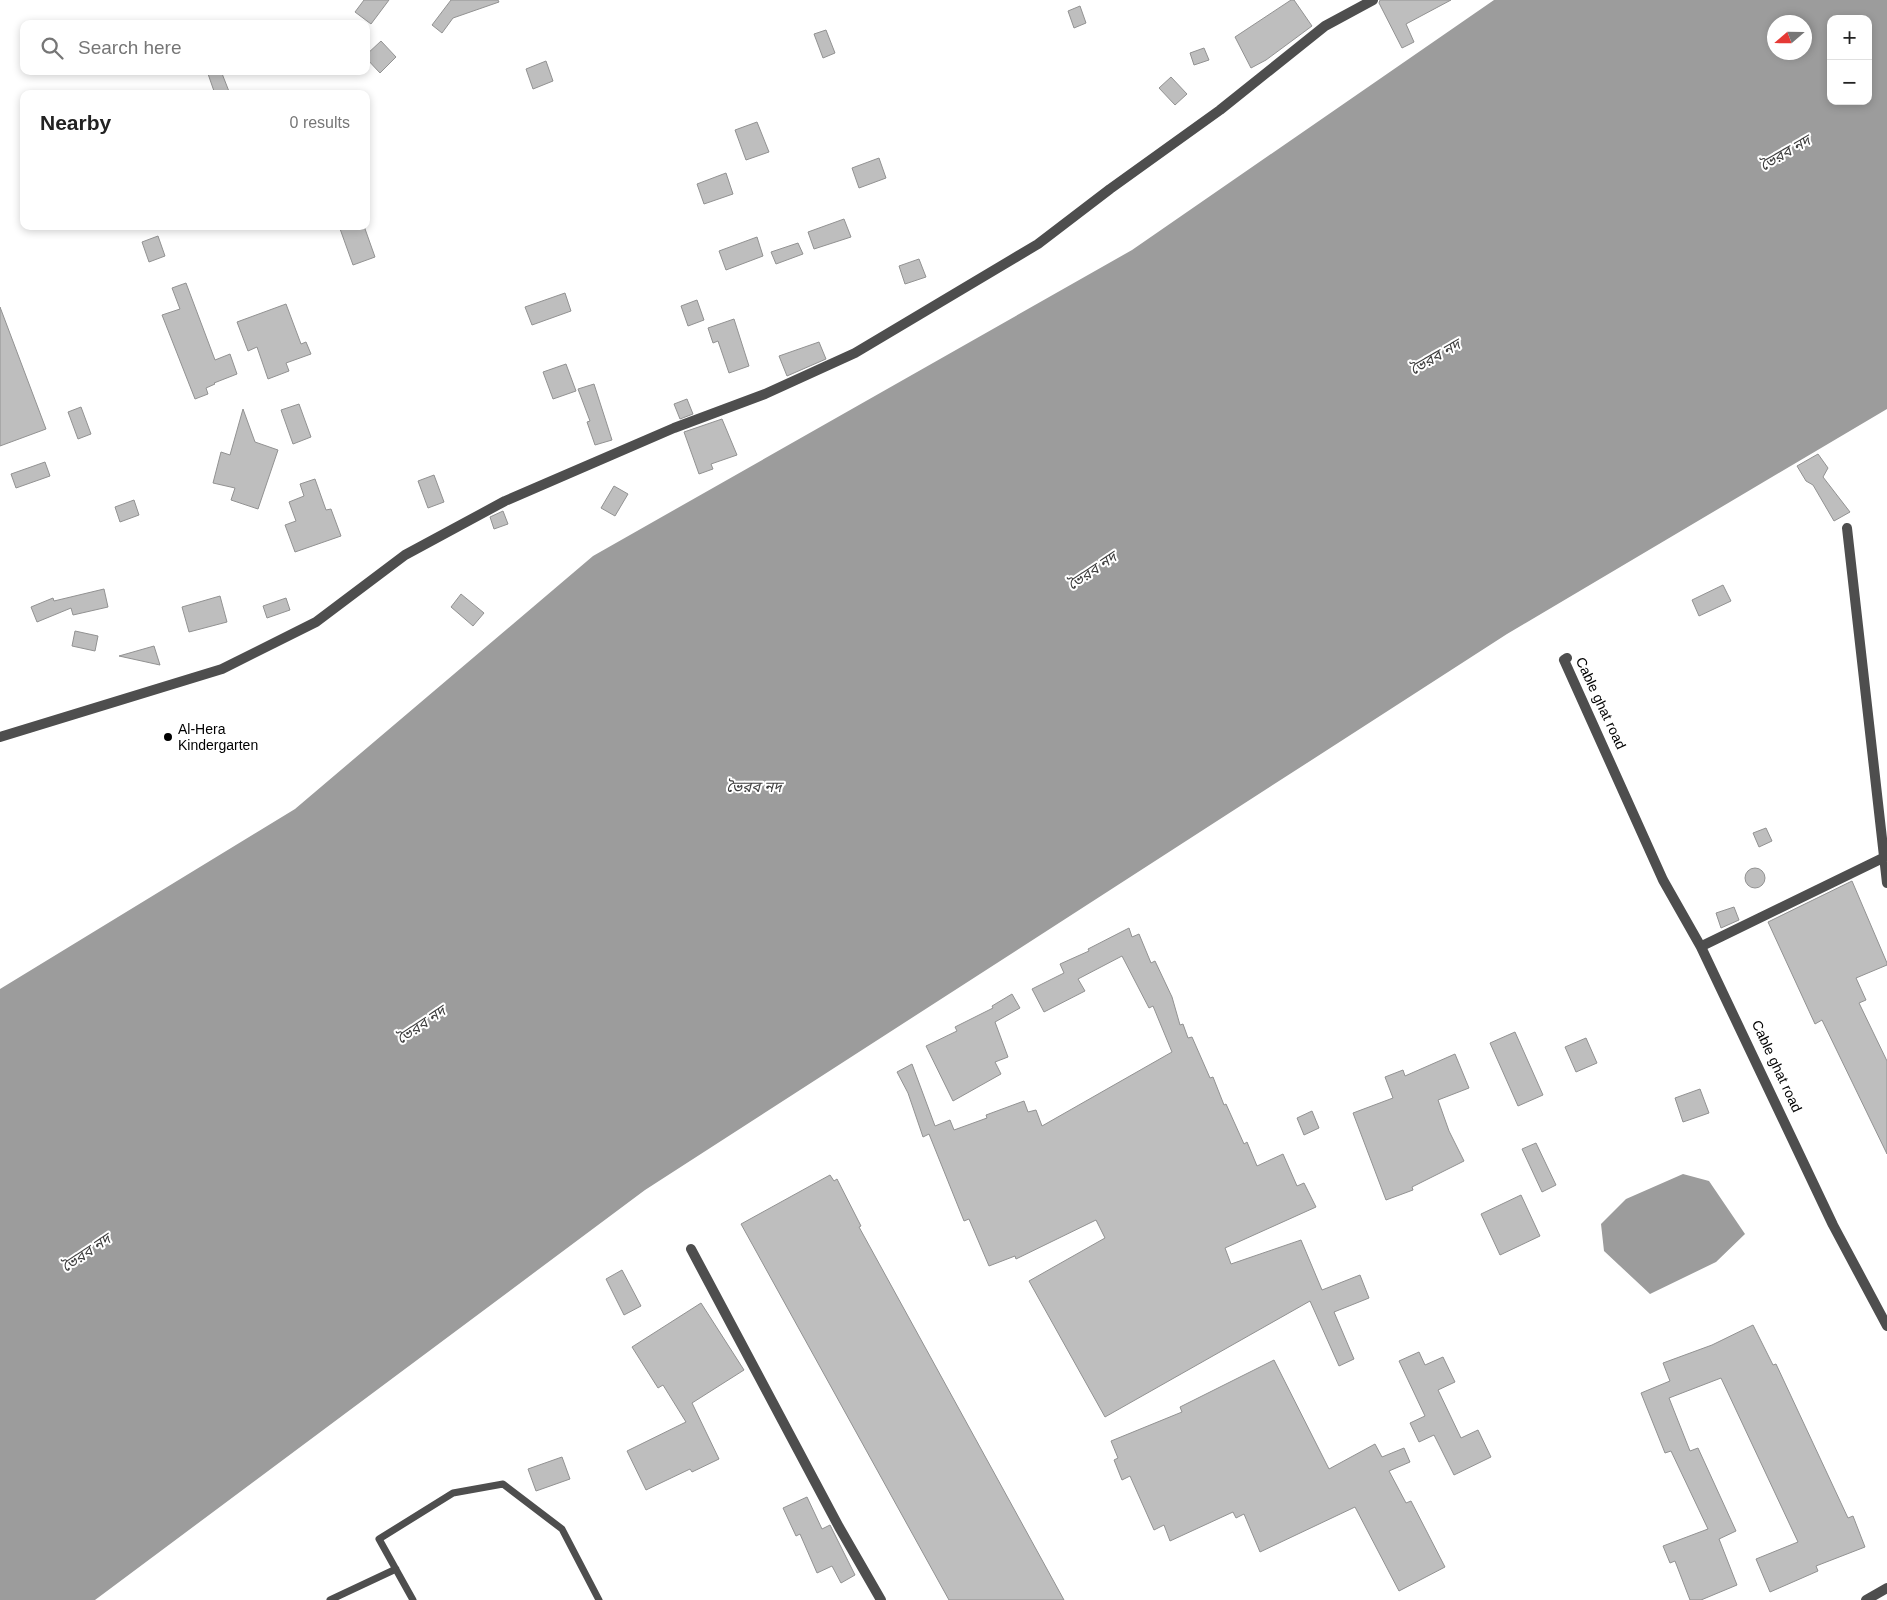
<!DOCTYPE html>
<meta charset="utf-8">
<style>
body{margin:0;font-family:Arial,"Noto Sans Bengali",sans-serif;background:#f6f6f6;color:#222}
.controls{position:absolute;right:15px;top:15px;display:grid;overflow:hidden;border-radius:10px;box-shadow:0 2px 8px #0003}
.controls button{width:45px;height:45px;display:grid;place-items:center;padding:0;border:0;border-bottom:1px solid #e0e0e0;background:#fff;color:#222;font:25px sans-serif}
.compass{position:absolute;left:1767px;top:15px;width:45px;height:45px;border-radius:50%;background:#fff;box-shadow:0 2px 8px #0003;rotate:250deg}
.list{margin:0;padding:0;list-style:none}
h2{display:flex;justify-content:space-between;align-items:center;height:65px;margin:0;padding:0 20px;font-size:21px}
h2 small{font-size:16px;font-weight:400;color:#767676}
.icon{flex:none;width:28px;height:28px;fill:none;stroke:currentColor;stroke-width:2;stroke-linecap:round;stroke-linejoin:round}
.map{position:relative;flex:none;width:1887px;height:1600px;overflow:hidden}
.search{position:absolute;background:#fff;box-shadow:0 2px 8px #0003;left:20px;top:20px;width:350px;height:55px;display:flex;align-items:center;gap:12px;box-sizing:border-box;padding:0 18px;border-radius:10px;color:#767676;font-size:19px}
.panel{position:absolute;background:#fff;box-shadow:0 2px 8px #0003;left:20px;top:90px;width:350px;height:140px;border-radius:10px}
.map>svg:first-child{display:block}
.water{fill:#9c9c9c;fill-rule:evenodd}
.building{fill:#bebebe;stroke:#929292}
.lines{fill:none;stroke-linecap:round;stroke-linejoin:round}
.service{stroke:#4e4e4e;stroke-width:7}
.minor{stroke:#4e4e4e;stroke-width:10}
.tertiary{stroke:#4e4e4e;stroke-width:10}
.poi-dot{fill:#000;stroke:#fff;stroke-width:2}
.labels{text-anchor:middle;stroke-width:4;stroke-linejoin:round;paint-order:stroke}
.street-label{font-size:14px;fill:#000;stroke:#fff}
.poi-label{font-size:14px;fill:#000;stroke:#fff;text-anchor:start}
.water-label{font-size:15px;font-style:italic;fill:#3d3d3d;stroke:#fff}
</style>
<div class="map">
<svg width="1887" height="1600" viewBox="0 0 1887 1600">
<rect width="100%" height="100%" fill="#fff"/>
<path class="water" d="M1494 0H1887V409L1507 634 645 1190 95 1600H0V989L295 809 593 556 1132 250ZM1831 19H1868V101H1831ZM1774 22H1804V52H1774Z
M1683 1174 1709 1181 1745 1234 1716 1262 1650 1294 1604 1251 1601 1224 1626 1199Z"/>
<path class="building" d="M364 0H389L371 24 355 12Z
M451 0H498L499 2 453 18 442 33 432 25Z
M1291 0H1294L1312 26 1266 60 1251 68 1235 37Z
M1380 0H1451L1406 24 1414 42 1402 48 1379 3Z
M1080 6 1086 23 1074 28 1068 11Z
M826 30 835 53 823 58 814 34Z
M381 41 396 57 380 73 366 58V55Z
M1204 48 1209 60 1194 65 1190 53Z
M546 61 553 81 533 89 526 69Z
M207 71H221L230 94H215Z
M1171 77 1187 94 1175 105 1159 88Z
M757 122 769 152 746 160 735 130Z
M879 158 886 178 859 188 852 168Z
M726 173 733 194 704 204 697 184Z
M844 219 851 237 814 249 808 232Z
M339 226H364L375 257 353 265Z
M158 236 165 256 149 262 142 242Z
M757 237 763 256 726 270 719 251Z
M798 243 803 254 776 264 771 252Z
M919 259 926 277 905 284 899 266Z
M186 283 215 360 230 354 237 374 214 383 215 384 206 388 208 394 195 399 162 315 180 309 172 288Z
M565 293 571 311 532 325 525 307Z
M697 300 704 320 688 326 681 306Z
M286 304 301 344 306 342 311 354 286 363 289 371 268 379 257 347 248 351 237 322Z
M0 307 46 429 0 446Z
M734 319 749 366 729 373 718 341 713 343 708 328Z
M819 342 826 359 787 376 779 356Z
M566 364 576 391 553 399 543 372Z
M594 384 612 440 595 445 587 422 590 421 578 389Z
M687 399 693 414 680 419 674 404Z
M299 404 311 437 293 444 281 410Z
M81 407 91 434 78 439 68 412Z
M243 409 255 442 278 450 258 509 231 500 235 488 213 483 221 452 230 455Z
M722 419 737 455 711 464 713 469 699 474 684 432Z
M1818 454 1828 468 1823 477 1850 512 1834 521 1813 485 1806 481 1797 466Z
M45 462 50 476 16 488 11 474Z
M434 475 444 502 428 508 418 481Z
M315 479 326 510 331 509 341 536 295 552 285 525 296 521 289 502 304 496 300 484Z
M614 486 628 494 615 516 601 508Z
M134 500 139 515 120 522 115 507Z
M503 511 508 524 494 529 490 517Z
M1723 585 1731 601 1699 616 1692 600Z
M104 589 108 607 73 615 71 608 37 622 31 607 53 598 54 601Z
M461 594 484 613 473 626 451 607Z
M220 596 227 622 189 632 182 607Z
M286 598 290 610 267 618 263 606Z
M75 631 98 636 95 651 72 646Z
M154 646 160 665 119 656Z
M1766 828 1772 841 1759 847 1753 833Z
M1745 878a10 10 0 1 1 20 0a10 10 0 1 1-20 0Z
M1852 881 1887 963V965L1856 978 1866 1000 1859 1003 1887 1061V1154L1822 1020 1815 1024 1768 922Z
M1734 907 1739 920 1721 928 1716 913Z
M1129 928 1132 937 1139 934 1151 963 1155 961 1172 997 1180 1025 1183 1024 1188 1038 1192 1037 1210 1078 1213 1077 1224 1105 1226 1104 1244 1144 1247 1142 1257 1166 1283 1154 1297 1186 1304 1183 1316 1207 1225 1248 1231 1264 1301 1240 1322 1290 1360 1275 1369 1298 1334 1312 1354 1359 1339 1366 1310 1301 1105 1417 1029 1281 1105 1238 1096 1220 1016 1259 1015 1256 989 1266 969 1219 964 1221 929 1134 923 1137 908 1093 897 1072 912 1064 935 1126 950 1120 954 1130 987 1118 986 1115 1024 1101 1028 1112 1036 1110 1042 1126 1172 1052 1153 1006 1149 1008 1122 956 1078 979 1085 991 1044 1012 1032 989 1064 973 1060 964 1089 951 1088 949Z
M1012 994 1020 1008 995 1022 1008 1057 995 1062 1001 1074 953 1101 926 1046 957 1031 955 1027 993 1008 992 1006Z
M1515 1032 1543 1095 1518 1106 1490 1043Z
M1586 1038 1597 1063 1576 1072 1565 1047Z
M1455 1054 1469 1088 1438 1100 1449 1131 1464 1161 1412 1187 1413 1190 1386 1200 1353 1113 1393 1098 1385 1077 1403 1070 1405 1076Z
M1700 1089 1709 1113 1683 1122 1675 1098Z
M1312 1111 1319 1128 1304 1135 1297 1118Z
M1536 1143 1556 1185 1542 1192 1522 1149Z
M830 1175 834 1181 837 1179 861 1226 859 1227 1064 1600H949L741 1224Z
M1521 1195 1540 1236 1500 1255 1481 1214Z
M622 1270 641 1306 624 1315 606 1279Z
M701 1303 744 1370 692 1403 719 1459 692 1472 690 1469 646 1490 627 1451 686 1422 663 1385 658 1388 632 1347Z
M1753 1325 1773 1365 1776 1364 1848 1518 1853 1516 1865 1547 1816 1566 1818 1571 1770 1592 1756 1559 1798 1542 1721 1378 1669 1398 1690 1451 1698 1448 1736 1531 1719 1539 1737 1585 1701 1600H1690L1675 1561 1670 1563 1663 1546 1708 1529 1671 1451 1665 1453 1641 1393 1670 1381 1663 1363 1712 1345Z
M1419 1352 1425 1365 1443 1357 1455 1382 1438 1390 1461 1438 1478 1430 1491 1457 1454 1475 1434 1435 1419 1442 1410 1423 1425 1416 1399 1361Z
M1274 1360 1329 1469 1375 1444 1382 1457 1404 1448 1410 1462 1389 1471 1406 1503 1411 1501 1445 1567 1399 1591 1355 1507 1260 1552 1244 1514 1236 1518 1233 1512 1170 1541 1164 1525 1154 1530 1130 1476 1122 1480 1114 1460 1118 1458 1111 1441 1182 1412 1180 1407Z
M562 1457 570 1479 536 1491 528 1469Z
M807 1497 822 1529 830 1525 855 1575 841 1583 832 1566 817 1573 800 1534 796 1536 783 1508Z"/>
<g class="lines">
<path class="service" d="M330 1600 396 1569
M413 1600 379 1539 453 1493 503 1484 562 1529 599 1600"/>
<path class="minor" d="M1847 528 1887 883
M1704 945 1887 856
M691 1249 839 1527 881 1600"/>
<path class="tertiary" d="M1567 658 1564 660 1663 880 1701 947 1833 1225 1887 1326
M0 737 222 669 316 622 405 555 505 501 674 428 765 394 855 353 1038 244 1110 189 1220 110 1325 26 1373 0
M1866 1600 1887 1588"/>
</g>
<circle class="poi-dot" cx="168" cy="737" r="5"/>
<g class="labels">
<g class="street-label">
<text transform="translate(1601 703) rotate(65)" y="5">Cable ghat road</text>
<text transform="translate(1777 1066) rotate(65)" y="5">Cable ghat road</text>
</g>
<g class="poi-label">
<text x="178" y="734">Al-Hera<tspan x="178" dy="16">Kindergarten</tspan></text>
</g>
<g class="water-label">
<text transform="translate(1785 153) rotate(-30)" y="5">ভৈরব নদ</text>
<text transform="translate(1435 357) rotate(-30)" y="5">ভৈরব নদ</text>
<text transform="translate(1092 571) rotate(-34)" y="5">ভৈরব নদ</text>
<text x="754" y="792">ভৈরব নদ</text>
<text transform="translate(421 1025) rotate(-34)" y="5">ভৈরব নদ</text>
<text transform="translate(86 1253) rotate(-34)" y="5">ভৈরব নদ</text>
</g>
</g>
</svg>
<div class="controls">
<button>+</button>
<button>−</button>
</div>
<svg class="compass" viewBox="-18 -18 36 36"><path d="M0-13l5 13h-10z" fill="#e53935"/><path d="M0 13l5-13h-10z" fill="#767676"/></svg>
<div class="search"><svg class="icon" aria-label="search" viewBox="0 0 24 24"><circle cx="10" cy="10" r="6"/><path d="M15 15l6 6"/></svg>Search here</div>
<section class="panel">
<h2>Nearby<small>0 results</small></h2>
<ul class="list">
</ul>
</section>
</div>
